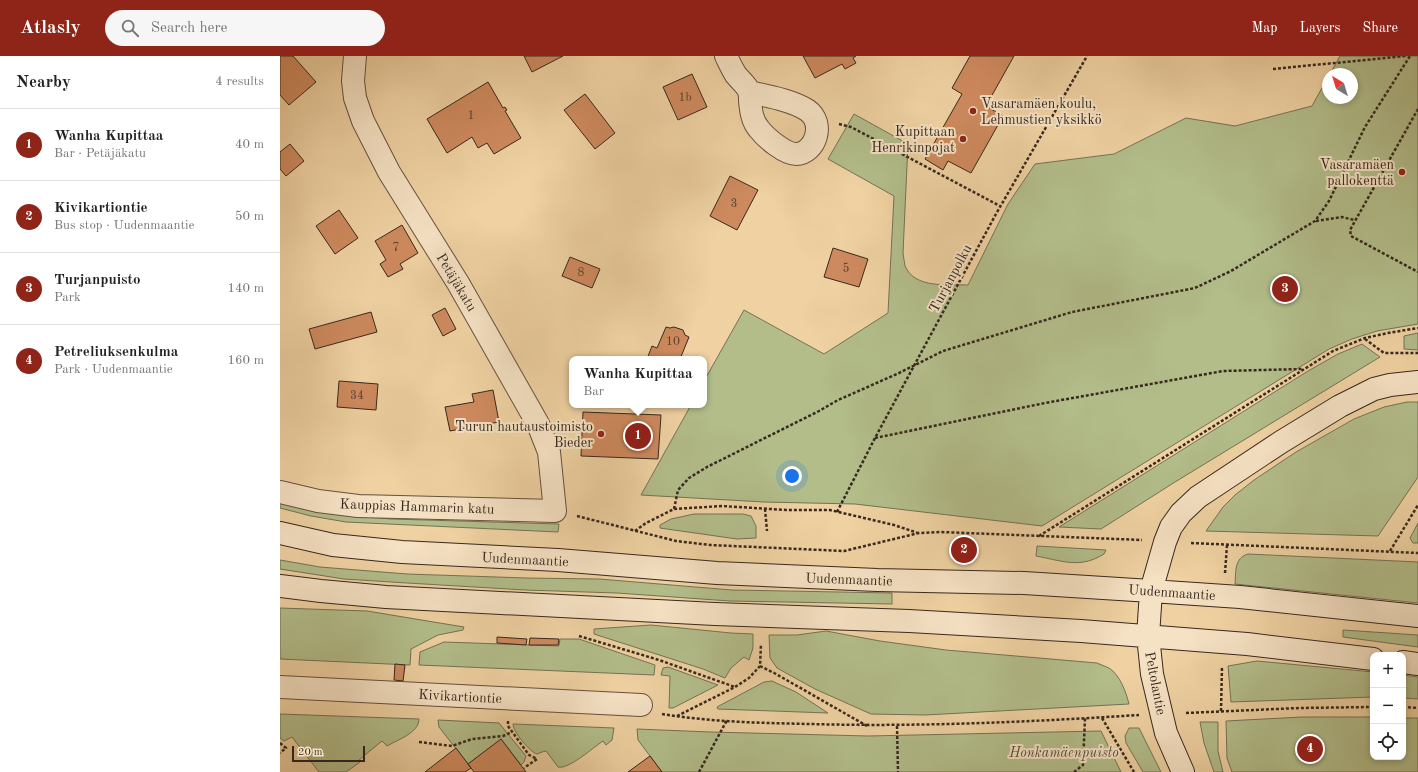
<!DOCTYPE html>
<meta charset="utf-8">
<style>
body{margin:0;font-family:"Old Standard TT",serif;background:#f6f6f6;color:#222}
.controls{position:absolute;right:12px;bottom:12px;display:grid;overflow:hidden;border-radius:8px;box-shadow:0 2px 6px #0003}
.controls button{width:36px;height:36px;display:grid;place-items:center;padding:0;border:0;border-bottom:1px solid #e0e0e0;background:#fff;color:#222;font:20px sans-serif}
.compass{position:absolute;left:1042px;top:12px;width:36px;height:36px;border-radius:50%;background:#fff;box-shadow:0 2px 6px #0003;rotate:322deg}
.scale{position:absolute;left:12px;bottom:10px;width:73px;box-sizing:border-box;padding-left:4px;border:2px solid #37281f;border-top:0;font-size:11px;line-height:14px;white-space:nowrap;color:#37281f;-webkit-text-stroke:3px #f5e1c3;paint-order:stroke}
.you{position:absolute;left:512px;top:420px;width:14px;height:14px;margin:-10px;border:3px solid #fff;border-radius:50%;background:#1a73e8;box-shadow:0 0 0 6px #1a73e833}
.badge{display:grid;place-items:center;width:26px;height:26px;border-radius:50%;background:#8f2418;color:#fff;font-size:13px;font-weight:700}
.pin{position:absolute;translate:-50% -50%;border:2px solid #fff;box-shadow:0 1px 4px #0006}
.popup{position:absolute;left:289px;top:300px;width:138px;height:52px;box-sizing:border-box;display:grid;place-content:center;border-radius:8px;background:#fff;filter:drop-shadow(0 1px 3px #0005);font-size:13px;white-space:nowrap;color:#767676}
.popup b{font-size:15px;color:#222}
.popup::after{content:'';position:absolute;left:50%;top:100%;margin-left:-8px;border:8px solid transparent;border-top-color:#fff}
.list{margin:0;padding:0;list-style:none}
h2{display:flex;justify-content:space-between;align-items:center;height:52px;margin:0;padding:0 16px;font-size:17px}
h2 small{font-size:13px;font-weight:400;color:#767676}
.list li{display:grid;grid-template-columns:26px 1fr auto;gap:12px;align-items:center;box-sizing:border-box;height:72px;padding:0 16px;border-top:1px solid #e0e0e0}
.list b{display:block;font-size:15px;white-space:nowrap}
.list p{margin:0;font-size:13px;white-space:nowrap;color:#767676}
.list em{font-size:13px;font-style:normal;color:#767676}
.icon{flex:none;width:22px;height:22px;fill:none;stroke:currentColor;stroke-width:2;stroke-linecap:round;stroke-linejoin:round}
.map{position:relative;flex:none;width:1138px;height:716px;overflow:hidden}
header{display:flex;align-items:center;gap:24px;box-sizing:border-box;height:56px;padding:0 20px;background:#8f2418;color:#fff}
header strong{font-size:19px}
nav{display:flex;gap:22px;margin-inline-start:auto;font-size:14px}
.search{width:280px;height:36px;background:#f6f6f6;display:flex;align-items:center;gap:10px;box-sizing:border-box;padding:0 14px;border-radius:22px;color:#767676;font-size:15px}
main{display:flex}
aside{flex:1;background:#fff}
.map>svg:first-child{display:block}
.green{fill:#b2bd8a;stroke:#747254}
.building{fill:#ce8a5e;stroke:#37281f}
.lines{fill:none;stroke-linecap:round;stroke-linejoin:round}
.street-casing{stroke:#655240;stroke-width:24}
.secondary-casing{stroke:#37281f;stroke-width:24}
.path{stroke:#37281f;stroke-width:2.5;stroke-dasharray:3 2;stroke-linecap:butt}
.street{stroke:#f5e1c3;stroke-width:22}
.secondary{stroke:#f5e1c3;stroke-width:22}
.poi-dot{fill:#8f2418;stroke:#f5e1c3;stroke-width:1.5}
.labels{text-anchor:middle;stroke-width:4;stroke-linejoin:round;paint-order:stroke}
.number-label{font-size:12px;fill:#5d402f}
.poi-label{font-size:14px;fill:#37281f;stroke:#f5e1c3;text-anchor:end}
.street-label{font-size:14px;fill:#37281f;stroke:#f5e1c3}
.park-label{font-size:14px;font-style:italic;fill:#564d3a;stroke:#f5e1c3}
</style>
<header>
<strong>Atlasly</strong>
<div class="search"><svg class="icon" aria-label="search" viewBox="0 0 24 24"><circle cx="10" cy="10" r="6"/><path d="M15 15l6 6"/></svg>Search here</div>
<nav><a>Map</a><a>Layers</a><a>Share</a></nav>
</header>
<main>
<aside>
<h2>Nearby<small>4 results</small></h2>
<ul class="list">
<li><span class="badge">1</span><div><b>Wanha Kupittaa</b><p>Bar · Petäjäkatu</p></div><em>40 m</em></li>
<li><span class="badge">2</span><div><b>Kivikartiontie</b><p>Bus stop · Uudenmaantie</p></div><em>50 m</em></li>
<li><span class="badge">3</span><div><b>Turjanpuisto</b><p>Park</p></div><em>140 m</em></li>
<li><span class="badge">4</span><div><b>Petreliuksenkulma</b><p>Park · Uudenmaantie</p></div><em>160 m</em></li>
</ul>
</aside>
<div class="map">
<svg width="1138" height="716" viewBox="0 0 1138 716">
<rect width="100%" height="100%" fill="#efd1a2"/>
<filter id="stains"><feTurbulence type="fractalNoise" baseFrequency=".005" numOctaves="4"/><feColorMatrix values="0 0 0 0 .2 0 0 0 0 .09 0 0 0 0 .02 0 0 0 .5 -.17"/></filter>
<radialGradient id="worn" r=".72"><stop offset=".6" stop-color="#630" stop-opacity="0"/><stop offset="1" stop-color="#630" stop-opacity=".3"/></radialGradient>
<path class="green" d="M1060 0H1138V268L1097 275 1072 283 1049 293 762 470 575 448 484 446 361 439 411 349H424V325L464 254 544 298 608 257 614 140 548 103 574 58 628 88 623 197C624 201 624 206 625 210 635 233 667 228 688 229L728 148 755 108 834 98 906 62 955 70 1032 50 1048 21V42H1072V18H1050Z
M1138 277V294L1124 293V280Z
M1082 288 1100 301 895 426 821 473 779 471 1028 315 1058 298Z
M1127 346H1138V421L1098 480 926 475 943 451 955 439 974 424 1016 396 1074 363 1104 351Z
M0 446 66 459 111 463 279 468 278 476 66 466 31 460 0 452Z
M414 458H463L471 460 476 470V482L457 483 380 472V469L391 463Z
M1138 467V487H1133L1130 482Z
M757 490 826 494 824 498C800 513 783 505 756 500Z
M968 498 1138 506V547L955 528C956 516 954 502 968 498Z
M0 504 40 511 127 518 246 522 319 523 452 534 612 537V548L450 545 337 537 245 534 127 527 64 523 0 513Z
M0 552 87 555 184 571 183 574 158 579 131 593 130 609 0 603Z
M371 569 451 577 473 578V592L469 604 464 601 451 612 445 622 423 613 314 578V573Z
M1063 574 1138 579V591L1063 581Z
M546 575 600 585 666 594 817 607C821 609 825 610 829 612 840 619 846 636 849 648L645 659 591 658 535 633 497 612 490 602 489 579H517Z
M280 583H299L375 609 374 619 139 609 140 596 164 586 279 590Z
M977 605 1093 616V641L951 646 948 610Z
M388 611 438 629 393 652H389L390 620 381 619 383 612Z
M1123 619 1138 621V643L1123 642Z
M492 625 516 636 548 657 438 653 437 651 484 626Z
M0 658 139 663C139 677 117 684 107 690L102 685 79 704 80 706 66 716H39L12 681 4 685 0 682Z
M1022 661H1093V701H1123V662H1138V716H952L947 702 946 665Z
M158 664 219 667 246 700 244 706 241 709 221 683 188 708 159 671Z
M920 666H938V695L943 716H934L924 687Z
M233 668 334 672 332 684 326 689 323 685C314 691 288 714 278 711L266 695 262 696 257 698C250 696 233 676 233 668Z
M849 672H859L881 716H863L846 687 845 680Z
M357 673 430 676 588 680 821 675 841 716H382L358 684Z"/>
<path class="building" d="M0 0H13L36 26 9 49 0 39Z
M244 0H283L252 16Z
M523 0H576L573 2 576 7 565 13 562 8 535 22Z
M690 0H734L706 50 723 60 691 117 668 105 663 114 645 103 682 38 672 32Z
M412 18 427 51 398 64 383 31Z
M208 26 223 52 225 51 227 54 225 55 241 82 214 98 207 87 198 92 192 81 167 97 147 63Z
M305 38 335 77 315 93 284 54Z
M10 88 24 105 6 120 0 113V96Z
M450 120 478 134 457 174 430 160Z
M59 154 78 182 55 198 36 170Z
M122 169 138 197 120 208 123 213 108 221 100 208 106 204 95 185Z
M553 192 588 203 579 231 544 221Z
M290 201 320 213 312 232 282 220Z
M165 252 176 273 163 280 152 259Z
M91 256 97 276 35 293 29 273Z
M386 271 390 272 394 271 403 274 405 279 409 281 400 303H401H367L372 290 377 292Z
M59 325 98 328 96 354 57 351Z
M213 334 219 366 170 375 165 351 194 346 192 338Z
M303 356 381 359 378 403 301 400Z
M677 488 692 489V494H677Z
M217 581 247 583 246 589 217 587Z
M250 582 279 583 278 589H249Z
M115 608 125 609 123 625 114 624Z
M221 683 246 716H194L188 708Z
M176 692 191 712 185 716H145Z
M370 700 382 716H348Z"/>
<g class="lines">
<g class="street-casing">
<path id="street" d="M446 0C449 6 452 13 456 19 460 24 467 30 469 35 470 38 470 42 470 45 471 55 472 65 479 73 486 82 505 98 516 98 535 98 546 67 527 54 511 44 487 40 469 36
M0 436 38 445 78 450 275 455 269 396 258 368 178 227 109 116 83 65 75 42 73 25 75 0
M0 631 361 649"/>
</g>
<g class="secondary-casing">
<path id="secondary" d="M0 477 53 489 122 496 278 504 437 517 597 524 744 527 871 535 960 541 1138 560
M0 530 41 535 106 541 435 558 629 565 801 575 967 588 1093 603
M1123 606 1138 608
M903 716 886 677 872 618 868 580 871 535 885 486 891 471 901 457 918 441 1001 386 1060 350 1094 333 1110 329 1138 326"/>
</g>
<path class="path" d="M993 13 1126 0
M1138 53 1070 174 1071 180 1138 216
M559 68 571 71 720 150
M1036 165 1062 161 1074 164
M1085 283 1104 297H1138
M595 382 765 347 943 315 1023 313
M394 453 398 434 409 422 427 411 539 355 558 344 617 318 663 295 792 256 915 232 951 215 1035 165 1049 145 1085 71 1130 0
M485 453 487 475
M557 456 595 382 716 158 807 0
M297 460 396 485 430 489 564 495 639 477 661 476 862 484
M355 475 366 467 394 453 442 450 506 454H550L614 469 638 477
M759 480 1053 295 1085 282 1108 277 1138 272
M911 487 1138 497
M1110 495 1138 449
M945 517 947 489
M299 580 379 604 455 631
M480 610 496 618 587 670
M1123 651 1138 652
M941 655 942 610
M906 657 1019 652 1093 651
M382 658C431 666 481 667 530 668 639 671 749 666 859 659
M397 660 455 631 469 622 480 610 481 588
M822 662 854 716
M228 665V670L249 699 257 703 244 712
M617 670 618 716
M139 686 172 690 192 683 223 680 232 676
M0 687 6 692 0 697
M419 716 447 664
M794 716 803 709 805 662"/>
<use href="#street" class="street"/>
<use href="#secondary" class="secondary"/>
</g>
<g class="poi-dot">
<circle cx="693" cy="55" r="4"/>
<circle cx="683" cy="83" r="4"/>
<circle cx="1122" cy="116" r="4"/>
<circle cx="321" cy="378" r="4"/>
</g>
<g class="labels">
<g class="number-label">
<text x="405" y="45">1b</text>
<text x="191" y="63">1</text>
<text x="454" y="151">3</text>
<text x="116" y="195">7</text>
<text x="566" y="216">5</text>
<text x="301" y="220">8</text>
<text x="393" y="289">10</text>
<text x="77" y="343">34</text>
</g>
<g class="poi-label">
<text x="701" y="52" text-anchor="start">Vasaramäen koulu,<tspan x="701" dy="16">Lehmustien yksikkö</tspan></text>
<text x="675" y="80">Kupittaan<tspan x="675" dy="16">Henrikinpojat</tspan></text>
<text x="1114" y="113">Vasaramäen<tspan x="1114" dy="16">pallokenttä</tspan></text>
<text x="313" y="375">Turun hautaustoimisto<tspan x="313" dy="16">Bieder</tspan></text>
</g>
<g class="street-label">
<text transform="translate(670 222) rotate(-62)" y="5">Turjanpolku</text>
<text transform="translate(177 226) rotate(59)" y="5">Petäjäkatu</text>
<text transform="translate(137 450) rotate(2)" y="5">Kauppias Hammarin katu</text>
<text transform="translate(245 503) rotate(3)" y="5">Uudenmaantie</text>
<text transform="translate(569 523) rotate(2)" y="5">Uudenmaantie</text>
<text transform="translate(892 536) rotate(4)" y="5">Uudenmaantie</text>
<text transform="translate(876 627) rotate(79)" y="5">Peltolantie</text>
<text transform="translate(180 640) rotate(3)" y="5">Kivikartiontie</text>
</g>
<g class="park-label">
<text x="784" y="701">Honkamäenpuisto</text>
</g>
</g>
<rect width="100%" height="100%" filter="url(#stains)"/>
<rect width="100%" height="100%" fill="url(#worn)"/>
</svg>
<div class="controls">
<button>+</button>
<button>−</button>
<button><svg class="icon" aria-label="locate" viewBox="0 0 24 24"><circle cx="12" cy="12" r="6"/><path d="M12 2v4M12 18v4M2 12h4M18 12h4"/></svg></button>
</div>
<svg class="compass" viewBox="-18 -18 36 36"><path d="M0-13l5 13h-10z" fill="#e53935"/><path d="M0 13l5-13h-10z" fill="#767676"/></svg>
<div class="scale">20 m</div>
<div class="you"></div>
<div class="pin badge" style="left:358px;top:380px">1</div>
<div class="popup"><b>Wanha Kupittaa</b>Bar</div>
<div class="pin badge" style="left:684px;top:494px">2</div>
<div class="pin badge" style="left:1005px;top:233px">3</div>
<div class="pin badge" style="left:1030px;top:693px">4</div>
</div>
</main>
